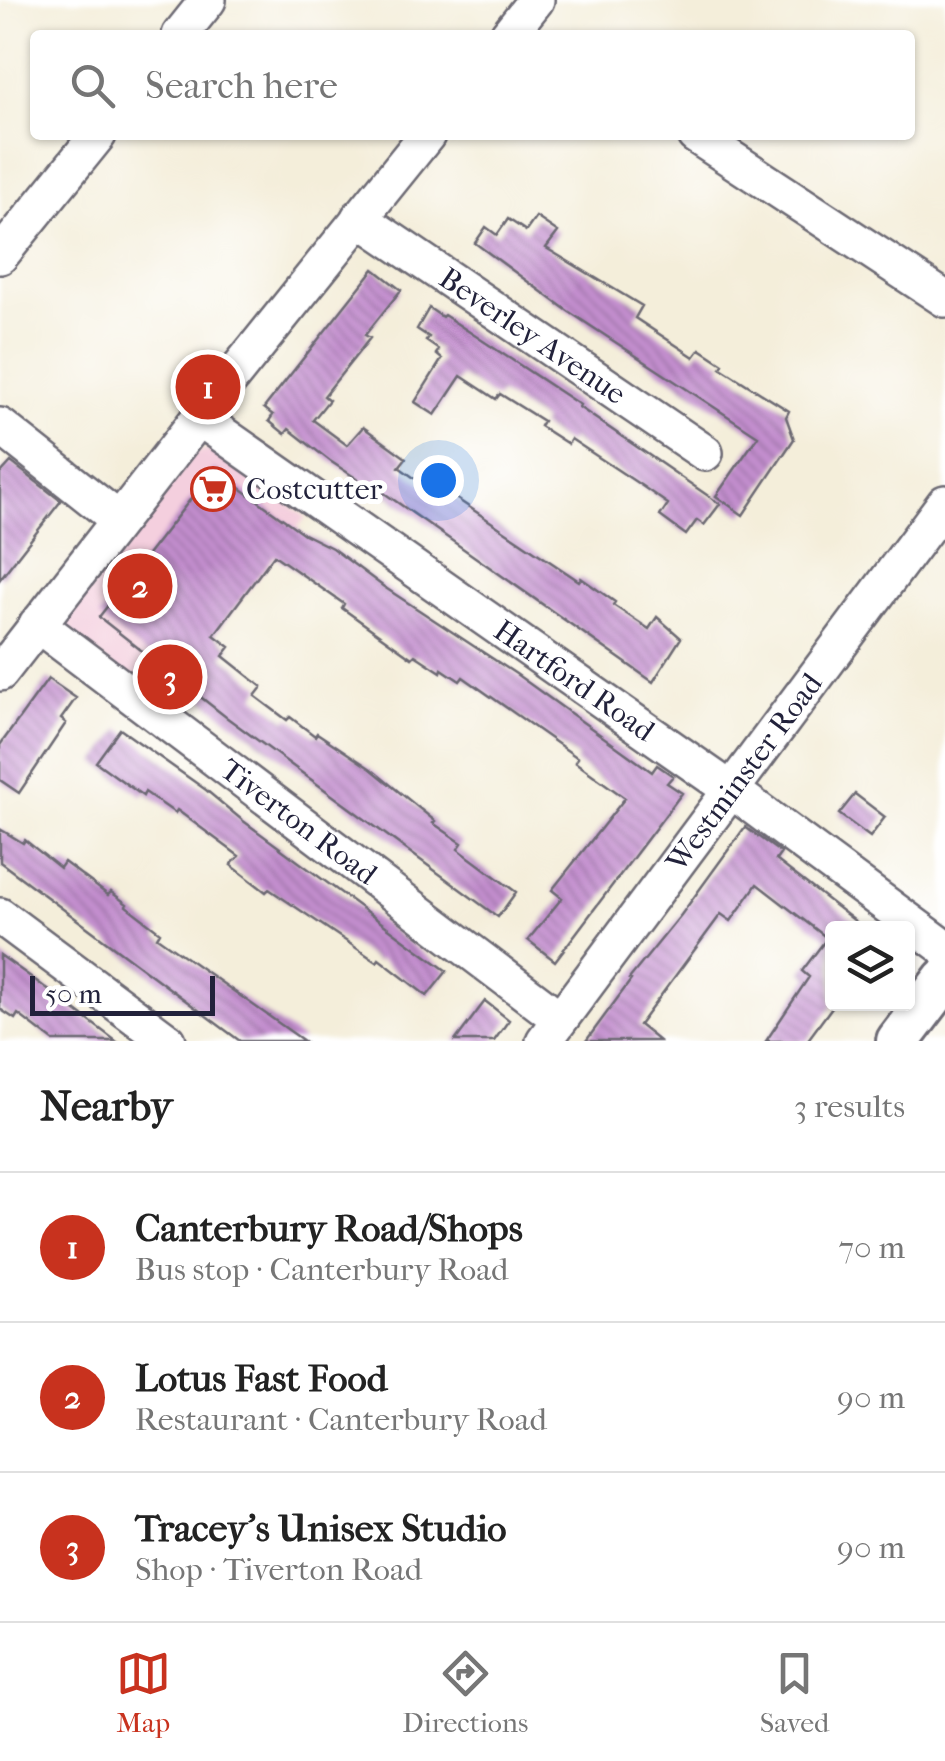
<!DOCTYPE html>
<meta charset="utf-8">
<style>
body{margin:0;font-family:"IM FELL French Canon",serif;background:#f6f6f6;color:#222}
.controls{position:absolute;right:30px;bottom:30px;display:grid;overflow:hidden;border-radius:10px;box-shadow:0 2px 8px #0004}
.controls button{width:90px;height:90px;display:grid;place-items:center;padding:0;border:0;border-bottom:2px solid #e0e0e0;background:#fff;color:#222;font:50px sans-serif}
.scale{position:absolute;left:30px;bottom:25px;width:185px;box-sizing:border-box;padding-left:10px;border:5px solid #22223b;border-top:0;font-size:28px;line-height:35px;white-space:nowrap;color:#22223b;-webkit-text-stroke:8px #fff;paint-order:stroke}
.you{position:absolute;left:438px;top:480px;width:35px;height:35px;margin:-25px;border:8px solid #fff;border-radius:50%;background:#1a73e8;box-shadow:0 0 0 15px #1a73e833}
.badge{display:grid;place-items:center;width:65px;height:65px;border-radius:50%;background:#c8321e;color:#fff;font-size:32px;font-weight:700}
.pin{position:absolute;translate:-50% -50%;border:5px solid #fff;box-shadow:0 2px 10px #0006}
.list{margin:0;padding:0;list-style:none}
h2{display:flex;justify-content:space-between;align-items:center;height:130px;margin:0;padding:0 40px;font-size:42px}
h2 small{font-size:32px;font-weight:400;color:#767676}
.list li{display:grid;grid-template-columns:65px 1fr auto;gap:30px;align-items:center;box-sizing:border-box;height:150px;padding:0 40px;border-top:2px solid #e0e0e0}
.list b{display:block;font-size:38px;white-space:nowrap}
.list p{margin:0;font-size:32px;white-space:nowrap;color:#767676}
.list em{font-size:32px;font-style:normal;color:#767676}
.icon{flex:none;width:55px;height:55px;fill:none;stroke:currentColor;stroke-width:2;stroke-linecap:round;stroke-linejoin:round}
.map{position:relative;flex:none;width:945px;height:1041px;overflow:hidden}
.search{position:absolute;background:#fff;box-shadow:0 2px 8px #0004;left:30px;right:30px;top:30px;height:110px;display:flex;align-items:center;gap:25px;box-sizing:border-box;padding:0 35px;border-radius:10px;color:#767676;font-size:38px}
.sheet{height:580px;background:#fff}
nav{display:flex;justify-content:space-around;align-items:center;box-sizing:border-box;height:140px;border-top:2px solid #e0e0e0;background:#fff;font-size:28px;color:#767676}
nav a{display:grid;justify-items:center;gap:5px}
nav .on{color:#c8321e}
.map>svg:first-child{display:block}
.built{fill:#f4cfde}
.building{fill:url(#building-back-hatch)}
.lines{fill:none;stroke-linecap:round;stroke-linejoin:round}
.minor-casing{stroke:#6c6973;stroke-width:40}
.major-casing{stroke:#6c6973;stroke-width:48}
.minor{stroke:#fff;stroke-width:35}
.major{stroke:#fff;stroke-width:42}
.labels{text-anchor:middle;stroke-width:10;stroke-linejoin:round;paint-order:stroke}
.street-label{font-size:30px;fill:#22223b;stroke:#fff}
.poi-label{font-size:30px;fill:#22223b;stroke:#fff;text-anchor:start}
</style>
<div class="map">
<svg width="945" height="1041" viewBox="0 0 945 1041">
<defs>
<pattern id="building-back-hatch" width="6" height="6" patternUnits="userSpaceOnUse" patternTransform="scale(2.5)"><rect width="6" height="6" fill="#c38ece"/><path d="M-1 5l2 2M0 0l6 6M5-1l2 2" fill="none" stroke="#9e74a8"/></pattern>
</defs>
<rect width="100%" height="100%" fill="#fff"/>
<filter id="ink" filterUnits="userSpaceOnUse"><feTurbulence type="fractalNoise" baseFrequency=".01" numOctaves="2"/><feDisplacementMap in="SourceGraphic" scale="20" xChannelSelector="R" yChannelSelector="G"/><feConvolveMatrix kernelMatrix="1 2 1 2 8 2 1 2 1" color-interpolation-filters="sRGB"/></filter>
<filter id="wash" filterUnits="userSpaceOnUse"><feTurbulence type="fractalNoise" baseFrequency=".0048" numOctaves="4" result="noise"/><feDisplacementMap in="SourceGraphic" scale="40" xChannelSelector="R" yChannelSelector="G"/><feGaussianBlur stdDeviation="2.25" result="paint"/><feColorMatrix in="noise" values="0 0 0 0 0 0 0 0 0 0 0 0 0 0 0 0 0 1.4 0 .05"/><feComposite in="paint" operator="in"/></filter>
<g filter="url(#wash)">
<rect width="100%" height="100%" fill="#f4eeda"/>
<path class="built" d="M209 450 228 457 306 517 158 707 67 629V619L71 609 191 456 200 451Z"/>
<g id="blocks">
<path class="building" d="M536 217 558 232 546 248 642 306 635 318 694 357 700 349 723 364 721 368 789 411 786 417 794 439 743 515 716 496 758 436 568 311 475 243 486 227 497 235 508 219 526 231Z
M374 269 401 290 365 335 370 338 324 396 329 400 313 420 347 445 363 427 406 458 399 467 446 501 451 495 579 581 581 578 615 602 613 605 649 629 657 617 681 638 653 682 367 481 365 484 330 461 289 429 285 434 269 421 273 415 264 408Z
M429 308 442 317 444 315 580 405 579 407 720 504 704 525 697 520 686 535 660 516 668 504 642 486 571 439 568 444 540 426 543 421 500 394 496 399 461 376 435 415 415 402 442 359 436 354 439 350 426 341 429 337 417 329Z
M11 462 61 501 0 579V474Z
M214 469 304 534 332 548 384 587 516 674 652 772 657 765 673 776 667 783 682 793 555 961 528 940 562 898 552 890 625 798 575 762 578 758 463 677 460 681 442 669 441 672 415 655 412 658 342 608 344 604 274 555 214 635 230 647 223 656 262 687 255 696 287 720 290 717 315 736 317 733 371 769 435 821 433 823 462 843 458 849 516 892 498 917 226 717 99 617Z
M48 679 76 698 61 719 66 723 19 793 0 780V745Z
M120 729 206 790 242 820 447 971 427 996 379 959 377 962 269 889 266 892 231 865 239 856 177 810 175 813 145 792 143 796 96 762Z
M855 794 885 817 870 837 839 814Z
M745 827 781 853 776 860 864 928H832V1007L807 1041H766L809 977 802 971 827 938 757 884 731 921 721 914 639 1025 659 1041H586L631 980 629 979 681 915Z
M0 829 23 843 25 840 60 868 64 862 108 895 111 892 127 904 126 906 160 932 157 937 304 1041H240L0 862Z
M0 955 35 980 116 1041H53L18 1014 15 1019 0 1009Z
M485 1001 509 1020 494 1041H455Z"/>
</g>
</g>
<g filter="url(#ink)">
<use href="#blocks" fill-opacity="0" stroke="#6c6973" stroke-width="2.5"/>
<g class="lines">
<g class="minor-casing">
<g id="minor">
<path d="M180 35 208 0"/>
<path d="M508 35 536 0"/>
<path d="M695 135 945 299"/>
<path id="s1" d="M359 218 705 453"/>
<path d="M0 256 98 135"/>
<path id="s2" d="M199 418 731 790 945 948"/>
<path d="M0 426 119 520"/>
<path id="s3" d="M37 624 560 1019"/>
<path d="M0 673 199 418 427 135"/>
<path d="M0 916 168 1041"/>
<path id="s4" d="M544 1041 945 503"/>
</g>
</g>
<g class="major-casing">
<path id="major" d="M898 1041 945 979"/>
</g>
<use href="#minor" class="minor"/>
<use href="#major" class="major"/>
</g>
</g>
<defs>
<g id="supermarket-ring" transform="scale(2.25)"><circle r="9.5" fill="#fff" stroke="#c8321e" stroke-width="1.5"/><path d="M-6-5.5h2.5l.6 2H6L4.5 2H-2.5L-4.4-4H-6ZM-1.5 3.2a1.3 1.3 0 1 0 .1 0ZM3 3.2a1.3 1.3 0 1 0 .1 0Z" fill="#c8321e"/></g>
</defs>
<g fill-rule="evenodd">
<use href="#supermarket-ring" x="213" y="489"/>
</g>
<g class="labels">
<g class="street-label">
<text dy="10" stroke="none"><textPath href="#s1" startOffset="210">Beverley Avenue</textPath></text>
<text dy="10" stroke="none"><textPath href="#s2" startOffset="458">Hartford Road</textPath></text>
<text dy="10" stroke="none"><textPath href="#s4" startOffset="335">Westminster Road</textPath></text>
<text dy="10" stroke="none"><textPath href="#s3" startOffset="328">Tiverton Road</textPath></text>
</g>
<g class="poi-label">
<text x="246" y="499">Costcutter</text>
</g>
</g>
</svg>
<div class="controls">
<button><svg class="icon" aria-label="layers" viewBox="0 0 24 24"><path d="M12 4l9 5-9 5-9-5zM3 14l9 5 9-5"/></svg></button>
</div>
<div class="scale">50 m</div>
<div class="you"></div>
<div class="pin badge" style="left:208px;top:387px">1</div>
<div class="pin badge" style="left:140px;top:586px">2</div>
<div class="pin badge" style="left:170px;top:677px">3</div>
<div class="search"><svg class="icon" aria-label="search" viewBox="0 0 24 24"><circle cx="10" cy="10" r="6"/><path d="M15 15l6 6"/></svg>Search here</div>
</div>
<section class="sheet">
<h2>Nearby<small>3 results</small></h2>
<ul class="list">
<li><span class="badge">1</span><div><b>Canterbury Road/Shops</b><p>Bus stop · Canterbury Road</p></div><em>70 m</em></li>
<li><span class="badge">2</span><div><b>Lotus Fast Food</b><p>Restaurant · Canterbury Road</p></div><em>90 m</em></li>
<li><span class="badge">3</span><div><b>Tracey's Unisex Studio</b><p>Shop · Tiverton Road</p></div><em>90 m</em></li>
</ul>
</section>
<nav>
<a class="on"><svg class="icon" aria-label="map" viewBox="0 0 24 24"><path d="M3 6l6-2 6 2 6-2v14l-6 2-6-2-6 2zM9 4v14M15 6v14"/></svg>Map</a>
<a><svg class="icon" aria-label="directions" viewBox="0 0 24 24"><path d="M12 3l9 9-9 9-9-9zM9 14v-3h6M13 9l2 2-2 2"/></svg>Directions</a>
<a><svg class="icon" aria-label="saved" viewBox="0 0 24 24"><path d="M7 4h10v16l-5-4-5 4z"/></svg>Saved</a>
</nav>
